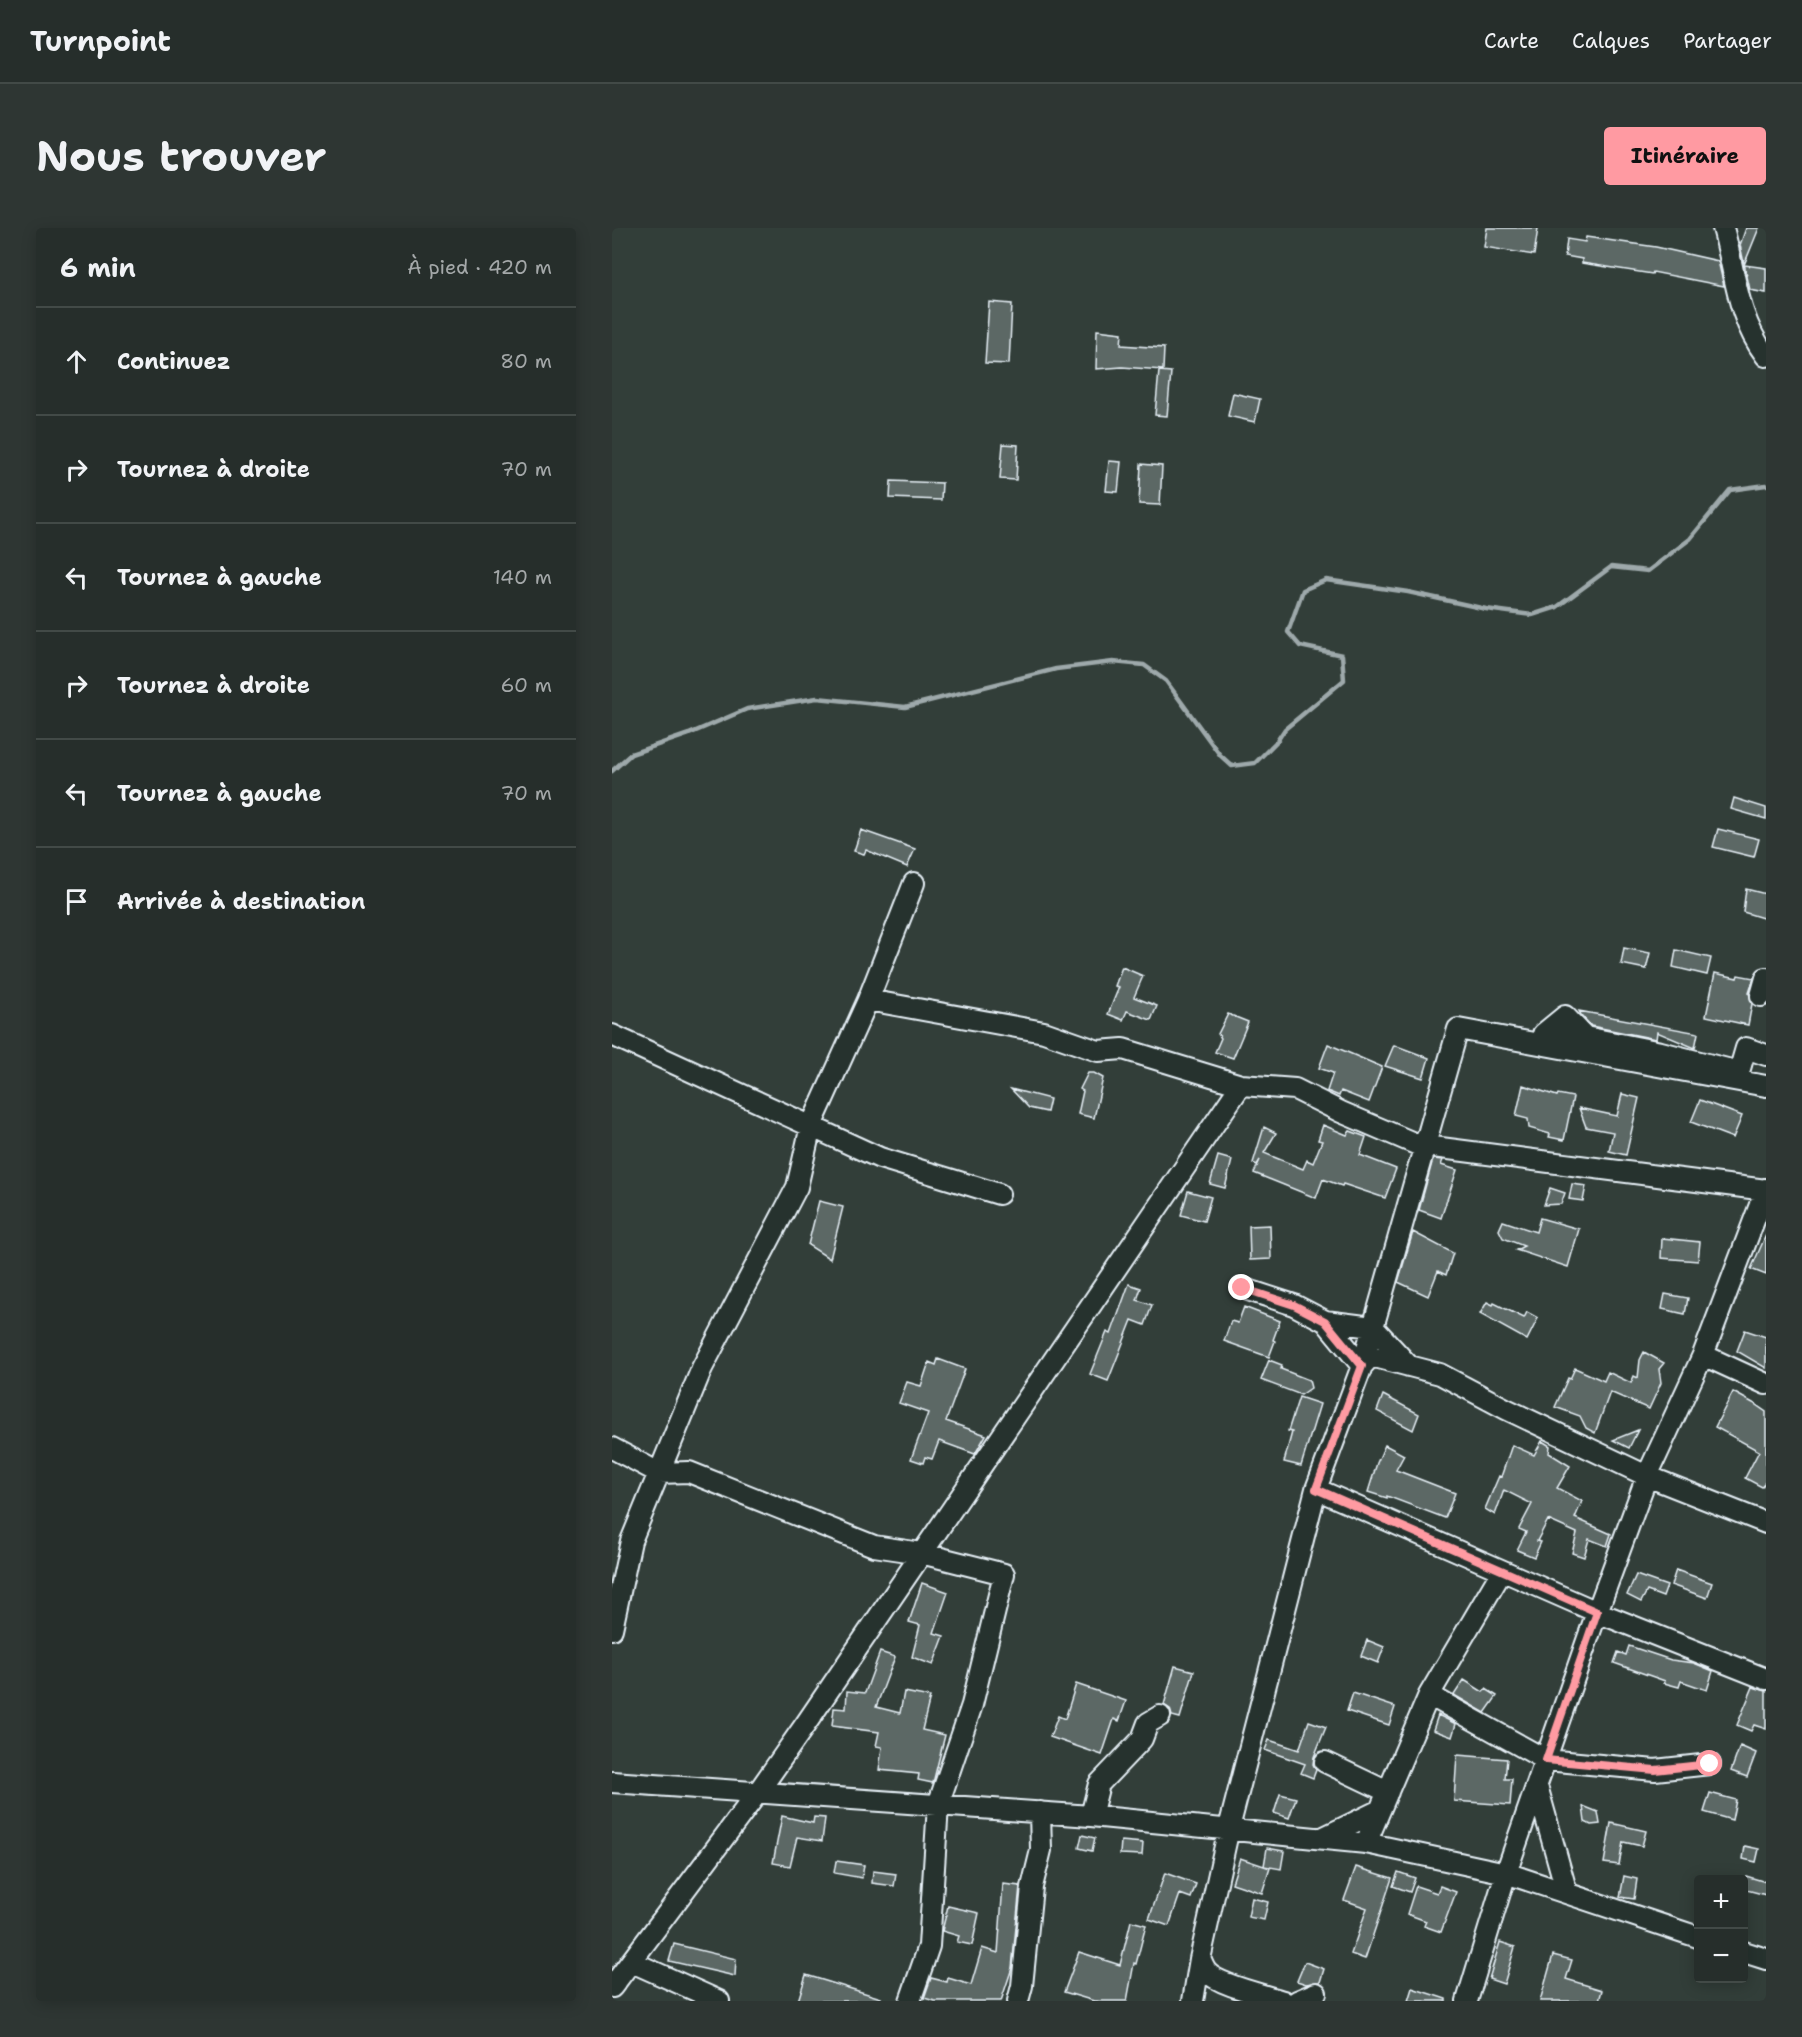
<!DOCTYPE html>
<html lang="fr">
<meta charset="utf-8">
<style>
body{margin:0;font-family:"Shantell Sans",sans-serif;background:#2e3633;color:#f1f3f6}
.controls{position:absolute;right:18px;bottom:18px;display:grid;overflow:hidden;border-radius:6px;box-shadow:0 3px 15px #0003}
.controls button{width:54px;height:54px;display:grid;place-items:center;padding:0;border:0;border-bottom:2px solid #424a47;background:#262e2b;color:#f1f3f6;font:30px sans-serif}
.stop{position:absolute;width:18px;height:18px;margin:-14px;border:4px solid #ff9aa2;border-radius:50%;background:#fff}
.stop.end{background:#ff9aa2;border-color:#fff;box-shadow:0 2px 6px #0008}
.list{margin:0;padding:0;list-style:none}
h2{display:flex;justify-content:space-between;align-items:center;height:78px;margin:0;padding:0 24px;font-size:26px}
h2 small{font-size:20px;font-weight:400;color:#a4a8a9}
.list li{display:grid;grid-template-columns:39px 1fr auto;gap:18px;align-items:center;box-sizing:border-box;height:108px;padding:0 24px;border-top:2px solid #424a47}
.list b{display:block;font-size:22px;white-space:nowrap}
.list em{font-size:20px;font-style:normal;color:#a4a8a9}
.icon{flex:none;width:33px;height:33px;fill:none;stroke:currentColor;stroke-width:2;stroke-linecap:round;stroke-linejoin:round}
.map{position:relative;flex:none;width:1154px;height:1773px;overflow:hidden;border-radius:6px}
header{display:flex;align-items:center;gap:36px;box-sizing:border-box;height:84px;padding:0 30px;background:#262e2b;border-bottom:2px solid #424a47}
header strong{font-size:28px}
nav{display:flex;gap:33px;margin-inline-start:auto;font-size:21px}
.intro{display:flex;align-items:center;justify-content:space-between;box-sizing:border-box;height:144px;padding:0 36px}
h1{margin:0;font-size:42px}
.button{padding:15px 27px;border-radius:6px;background:#ff9aa2;color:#111;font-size:21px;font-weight:700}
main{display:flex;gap:36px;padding:0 36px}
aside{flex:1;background:#262e2b;border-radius:6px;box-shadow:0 3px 15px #0003}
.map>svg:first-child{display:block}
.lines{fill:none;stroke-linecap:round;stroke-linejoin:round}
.stream{stroke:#9ea9ab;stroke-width:4.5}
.building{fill:#5c6865;stroke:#e8f1f8;stroke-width:1.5}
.minor-casing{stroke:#e8f1f8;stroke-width:24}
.minor{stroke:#26332d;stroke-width:20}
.route{stroke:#ff9aa2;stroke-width:8}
</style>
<header>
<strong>Turnpoint</strong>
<nav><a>Carte</a><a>Calques</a><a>Partager</a></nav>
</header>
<div class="intro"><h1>Nous trouver</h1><a class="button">Itinéraire</a></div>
<main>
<aside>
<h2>6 min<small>À pied · 420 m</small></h2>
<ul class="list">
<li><svg class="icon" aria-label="ahead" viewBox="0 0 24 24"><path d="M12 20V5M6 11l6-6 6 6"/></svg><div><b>Continuez</b></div><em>80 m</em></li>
<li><svg class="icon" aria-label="right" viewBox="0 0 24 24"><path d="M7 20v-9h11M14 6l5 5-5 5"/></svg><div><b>Tournez à droite</b></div><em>70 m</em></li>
<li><svg class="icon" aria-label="left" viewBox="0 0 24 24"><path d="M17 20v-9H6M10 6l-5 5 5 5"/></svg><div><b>Tournez à gauche</b></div><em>140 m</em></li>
<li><svg class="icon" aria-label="right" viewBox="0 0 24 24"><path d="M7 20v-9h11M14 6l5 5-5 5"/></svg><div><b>Tournez à droite</b></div><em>60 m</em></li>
<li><svg class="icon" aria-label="left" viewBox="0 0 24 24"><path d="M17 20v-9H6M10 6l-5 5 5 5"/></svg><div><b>Tournez à gauche</b></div><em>70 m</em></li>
<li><svg class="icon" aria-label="arrive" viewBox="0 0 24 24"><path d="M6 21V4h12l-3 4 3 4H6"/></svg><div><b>Arrivée à destination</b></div></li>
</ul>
</aside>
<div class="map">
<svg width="1154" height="1773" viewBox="0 0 1154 1773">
<rect width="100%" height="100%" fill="#323e39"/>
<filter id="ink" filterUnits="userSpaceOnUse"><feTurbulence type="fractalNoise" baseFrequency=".0167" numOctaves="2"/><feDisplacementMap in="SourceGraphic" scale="12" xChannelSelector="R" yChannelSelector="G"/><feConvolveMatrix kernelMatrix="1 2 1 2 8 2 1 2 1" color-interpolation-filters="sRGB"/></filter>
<g filter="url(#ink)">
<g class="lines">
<path class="stream" d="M0 543 19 526 77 506 135 481 205 470 293 479 444 441 501 434 532 437 554 453 608 527 620 538 643 535 665 513 673 501 732 452 730 427 688 418 676 404 691 362 714 352 796 364 874 381 920 387 945 379 999 339 1036 343 1078 311 1118 262 1154 257"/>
</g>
<path class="building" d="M875 0H926L922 27 872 19Z
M1134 0H1147L1132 37 1154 40V65L1138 62 1128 17Z
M974 9 1044 19 1106 33 1112 58 1041 44 1040 46 970 35V31L953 28 955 11 973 14Z
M377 74 400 76 397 136 373 135Z
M485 102 510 105 509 117 552 120 551 142 510 139 484 141Z
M547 143 559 144 555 188 543 187Z
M621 165 648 171 643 194 616 188Z
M391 216 406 217 404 252 388 251Z
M497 233 509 234 506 264 494 263Z
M529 236 550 238 548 277 527 276Z
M279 253 330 255 329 272 278 270Z
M1122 570 1154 580V591L1119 581Z
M1106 601 1147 611 1142 629 1101 619Z
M249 602 303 621 295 639 254 622 252 626 242 623Z
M1134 661 1154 666V691L1131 684Z
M1012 720 1038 725 1034 741 1009 736Z
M1064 722 1099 730 1095 747 1061 739Z
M510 739 531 748 522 769 545 778 539 792 515 783 511 792 496 786 507 759 503 758Z
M1103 745 1125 750 1126 747 1142 750 1137 765 1140 776 1136 797 1094 788Z
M967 783 1086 805 1083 820 1045 804 1044 811 979 798 969 787Z
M616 786 636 794 621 830 603 824 609 810 606 806Z
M716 816 770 839 757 874 729 863 727 868 715 863 721 845 707 840Z
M782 817 817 830 811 850 773 838Z
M476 845H482L491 850 482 890 466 886 471 863 468 861Z
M911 857 945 868 946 866 961 869 952 912 937 909 938 906 917 900 916 891 904 888Z
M399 861 438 871 435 884 417 880Z
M1010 866 1027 870 1014 927 997 923 1001 904 974 899 967 880 1005 888Z
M1088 872 1130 888 1121 910 1079 894Z
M711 897 735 907 738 903 754 909 748 927 784 941 773 970 731 956 730 958 711 951 704 970 642 945 648 932 645 937 641 935 652 899 664 905 652 925 691 941 695 932 701 935 710 913 706 912Z
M606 928 620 932 613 960 598 956Z
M821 931 831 932 829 937 845 942 829 990 807 982Z
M960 956 974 958 971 973 957 971Z
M938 960 953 965 949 976 932 977Z
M576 963 599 969 592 993 569 987Z
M207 973 231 979 218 1031 196 1017Z
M928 990 967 1001 956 1039 904 1022 912 1018 891 1010 887 1002 891 993 924 1004Z
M658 997 659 1031 638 1032 637 998Z
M801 1004 841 1025 834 1047 826 1043 816 1068 786 1054Z
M1154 1007V1047L1139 1041Z
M1050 1010 1088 1014 1086 1033 1049 1030Z
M517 1056 529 1060 525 1072 540 1077 533 1097 520 1092 496 1153 478 1146 495 1104 499 1106Z
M1053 1066 1076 1070 1073 1086 1050 1081Z
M875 1074 881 1077 882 1075 912 1090 915 1084 926 1090 915 1112 868 1086Z
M632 1079 668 1093 661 1112 663 1113 657 1129 612 1113 619 1093 626 1095Z
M1133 1102 1154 1109V1140L1125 1123Z
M1032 1124 1052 1135 1047 1141 1049 1155 1037 1181 998 1164 983 1205 974 1200 968 1188 943 1179 956 1150 958 1151 963 1140 992 1153 996 1144 1019 1155 1022 1148 1026 1150 1028 1132Z
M326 1131 353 1141 334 1193 374 1207 363 1226 327 1213 320 1231 313 1229 311 1235 299 1231 316 1185 287 1175 295 1154 309 1158 317 1134 324 1137Z
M657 1132 670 1137 669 1141 697 1152 699 1160 689 1167 649 1152Z
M1121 1164 1141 1175 1154 1184V1252L1150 1259 1133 1250 1147 1223 1103 1199Z
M771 1167 807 1186 801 1202 765 1183Z
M687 1169 708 1176 689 1238 672 1234 680 1204 676 1203Z
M1026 1202 1017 1220 1001 1212Z
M930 1213 938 1218 937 1225 958 1238 945 1260 970 1273 963 1290 999 1306 995 1318 977 1311 972 1329 960 1325 965 1305 936 1292 925 1313 929 1314 922 1329 905 1322 914 1304 907 1301 920 1276 892 1262 883 1287 873 1281 887 1248 889 1249 900 1217 922 1227Z
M773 1217 792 1227 784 1242 843 1265 833 1290 775 1268V1270L756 1264 765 1235Z
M1064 1342 1100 1355 1095 1370 1059 1357Z
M1024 1347 1055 1358 1051 1369 1035 1363 1029 1374 1015 1367Z
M310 1355 336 1364 322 1405 332 1408 321 1437 300 1429 308 1397 297 1394Z
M755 1412 772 1419 766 1435 749 1428Z
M1017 1418 1059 1432 1082 1435 1101 1443 1095 1462 1069 1453 1067 1459 1052 1455 1053 1453 1002 1435 1006 1424 1014 1427Z
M268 1424 283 1429 264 1479 288 1485 292 1464 318 1469 310 1502 333 1507 321 1555 306 1552 307 1546 267 1542 270 1519 264 1518 267 1504 220 1498 222 1480 234 1481 235 1463 253 1465Z
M563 1438 582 1443 568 1490 560 1488 558 1481 552 1477Z
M852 1452 871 1464 874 1461 885 1468 873 1485 842 1467Z
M464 1456 514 1473 507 1493 502 1491 490 1527 438 1509 446 1488 453 1491Z
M1141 1459 1154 1463V1501L1142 1497 1139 1503 1125 1497Z
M741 1465 783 1479 777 1497 735 1483Z
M826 1487 844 1496 840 1509 821 1502Z
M697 1493 714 1499 702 1529 701 1536 704 1542 701 1550 689 1545 693 1536 653 1522 657 1512 687 1522Z
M1128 1518 1144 1525 1135 1549 1119 1543Z
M845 1527 895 1531 893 1551H900L898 1577 842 1573Z
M1098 1565 1124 1572 1120 1592 1092 1584Z
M668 1566 684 1570 677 1590 662 1585Z
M971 1578 986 1584 988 1596 979 1597 973 1594Z
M170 1588 201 1595 202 1589 213 1590 210 1613 185 1609 178 1638 161 1635Z
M999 1595 1034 1603 1030 1618 1011 1614 1007 1637 992 1635Z
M470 1607 483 1610 480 1623 467 1620Z
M509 1613 531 1615 530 1627 508 1626Z
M1133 1618 1147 1621 1144 1634 1131 1631Z
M655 1620 672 1623 669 1641 652 1638Z
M628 1630 658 1640 650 1665 620 1655Z
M224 1633 252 1637 250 1650 222 1645Z
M744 1639 780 1650 753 1731 739 1726 755 1680 732 1672Z
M261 1643 284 1646 282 1658 260 1655Z
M786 1644 803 1650 798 1664 781 1658Z
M553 1645 584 1656 579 1670 568 1666 557 1698 537 1691Z
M1012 1648 1025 1651 1022 1671 1008 1669Z
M1134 1648 1154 1654V1667L1131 1661Z
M391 1656 408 1658 400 1740 389 1773H323L312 1770 319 1750 335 1754 336 1750 359 1757 370 1720 386 1725Z
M804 1658 825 1665 828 1658 844 1664 829 1704 812 1698 814 1693 795 1686Z
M640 1670 656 1674 652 1692 636 1689Z
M336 1678 367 1685 360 1717 345 1714 347 1708 330 1703Z
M519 1693 534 1697 524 1736 522 1735 515 1773H482L452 1764 467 1724 508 1737Z
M888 1714 903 1719 892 1756 877 1751Z
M62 1716 124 1731 123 1748 57 1733Z
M941 1727 960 1732 954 1751 990 1762 987 1773H928Z
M693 1734 712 1741 708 1754 694 1756 685 1753Z
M194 1747 269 1770 268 1773H186Z
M800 1760 834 1771V1773H796Z"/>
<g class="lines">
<g class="minor-casing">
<path id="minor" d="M1111 0C1124 46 1124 88 1154 128
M1149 768 1154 750
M256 772 302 655
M931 806 953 788 973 809
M932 806 973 809 1049 824 1127 844 1134 820 1154 827
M0 807 268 930 387 966
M630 1060 682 1077 713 1093 750 1138 759 1128 828 1146 894 1181 1035 1248 1154 1295
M713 1093 761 1099 797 1138
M1091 1127 1154 1156
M0 1220 47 1245 77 1244 262 1318 309 1325 392 1346 360 1477 326 1577 317 1718 298 1773
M704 1261 985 1384 1154 1451
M0 1401 19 1313 90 1140 185 959 199 898 256 772 432 804 486 823 511 821 629 857 683 861 729 884 811 919H821L1154 962
M817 1467 934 1532 1043 1542 1098 1536
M713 1534 776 1564
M0 1554 479 1588 754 1615 894 1645 1086 1709
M925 1558 955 1665
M479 1588 487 1556 530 1511 536 1495 548 1488
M710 1610 768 1582
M754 1615 817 1467 890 1343
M1132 1724 1154 1731
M588 1731C590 1735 592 1741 595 1744 606 1757 653 1767 671 1773
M20 1734 107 1773
M0 1759 146 1564 193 1497 629 857
M406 1773 410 1758 420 1659 429 1622 428 1584
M581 1773 588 1731 617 1600 704 1261 750 1138 846 801 1154 858
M685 1773 704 1765
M855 1773 894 1645 985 1384 1035 1248 1091 1127 1154 961"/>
</g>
<use href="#minor" class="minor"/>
</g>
</g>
<g class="lines" filter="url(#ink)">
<path class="route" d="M630 1060 682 1077 713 1093 750 1138 704 1261 985 1384 934 1532 1043 1542 1098 1536"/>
</g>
</svg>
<div class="controls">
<button>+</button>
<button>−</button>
</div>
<div class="stop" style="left:1098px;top:1536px"></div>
<div class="stop end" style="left:630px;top:1060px"></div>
</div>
</main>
